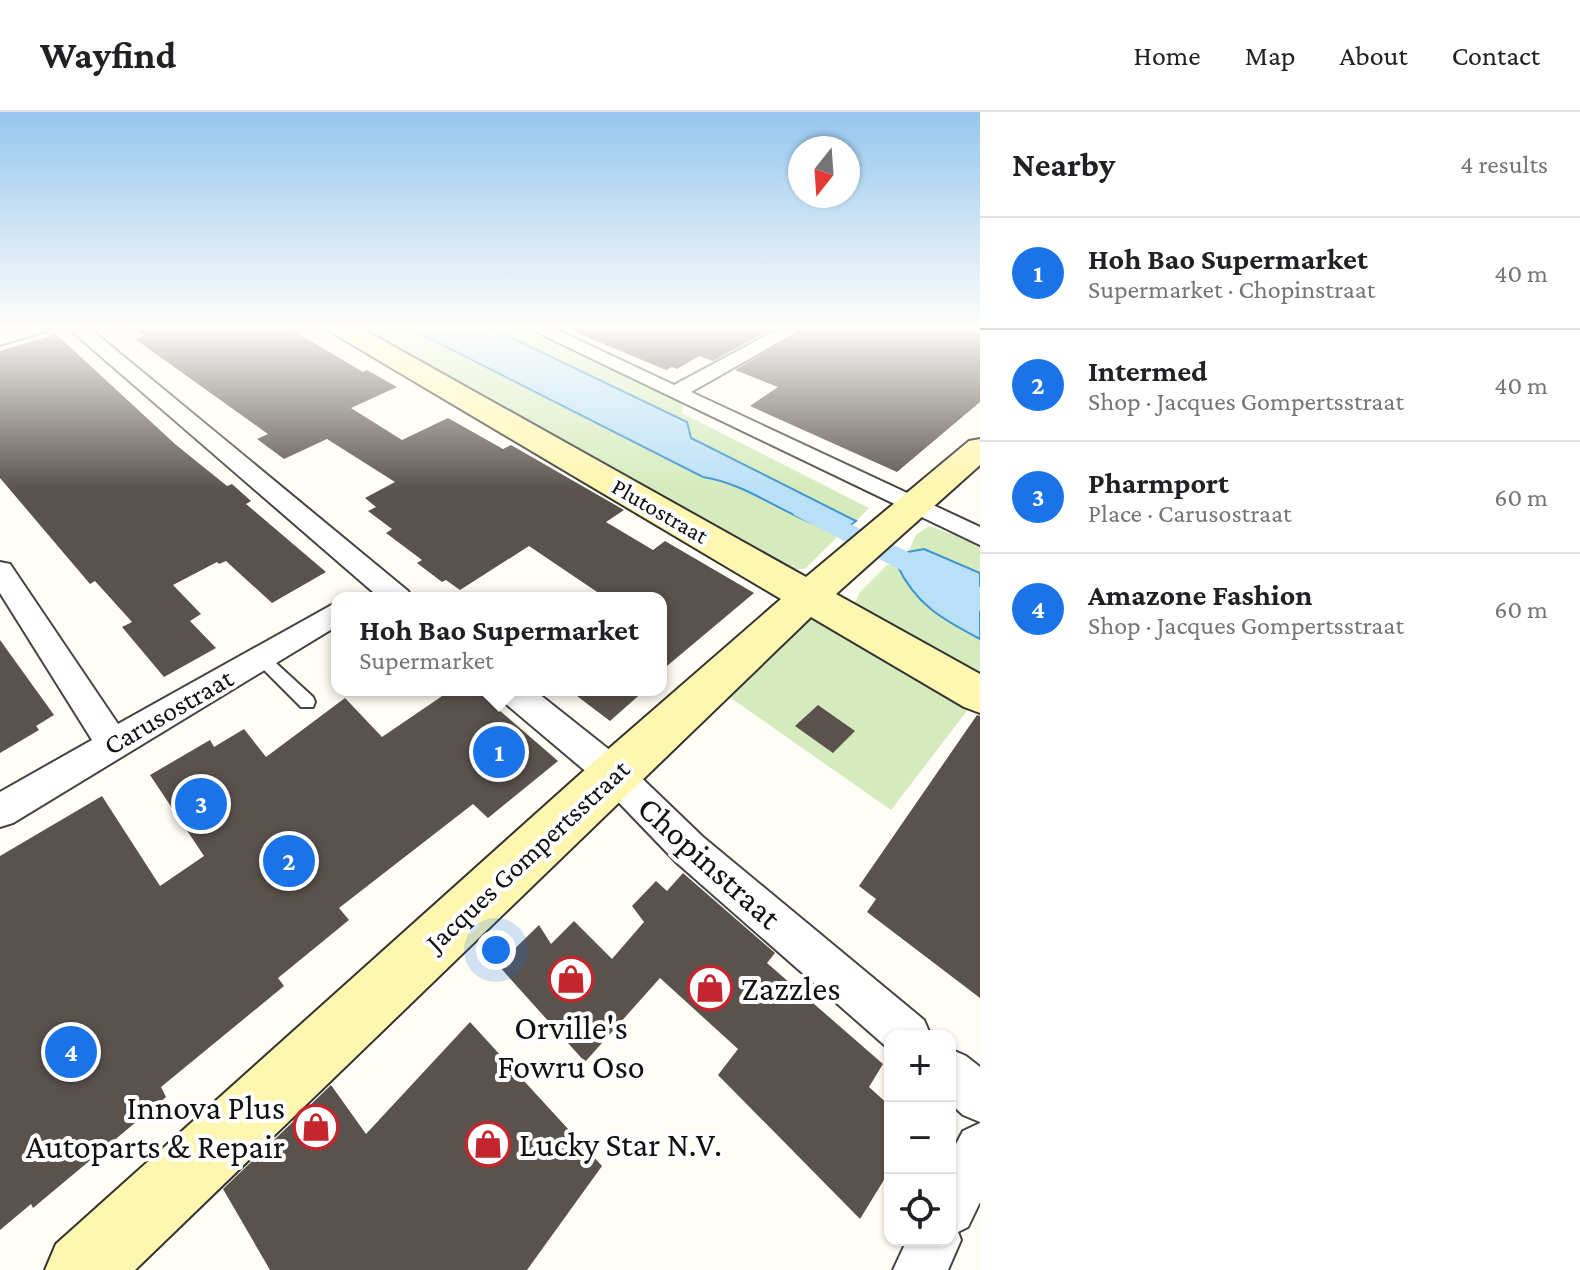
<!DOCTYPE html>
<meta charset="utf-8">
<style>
body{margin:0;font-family:"Crimson Pro",serif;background:#f2f2f2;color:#202124}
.controls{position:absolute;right:24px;bottom:24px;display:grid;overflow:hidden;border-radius:16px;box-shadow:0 2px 6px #0004}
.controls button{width:72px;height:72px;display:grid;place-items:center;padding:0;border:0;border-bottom:2px solid #e0e0e0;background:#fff;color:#202124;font:40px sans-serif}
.compass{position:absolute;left:788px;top:24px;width:72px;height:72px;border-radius:50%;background:#fff;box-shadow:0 2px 6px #0004;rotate:197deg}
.you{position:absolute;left:496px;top:838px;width:28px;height:28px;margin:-20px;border:6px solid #fff;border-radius:50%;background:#1a73e8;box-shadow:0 0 0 12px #1a73e833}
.badge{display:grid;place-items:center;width:52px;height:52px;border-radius:50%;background:#1a73e8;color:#fff;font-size:26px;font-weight:700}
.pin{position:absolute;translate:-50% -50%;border:4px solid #fff;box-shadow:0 2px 8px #0006}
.popup{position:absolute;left:331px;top:480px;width:336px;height:104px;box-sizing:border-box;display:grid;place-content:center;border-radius:16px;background:#fff;filter:drop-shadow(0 2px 6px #0005);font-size:26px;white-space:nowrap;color:#757577}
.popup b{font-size:30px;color:#202124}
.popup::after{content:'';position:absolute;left:50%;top:100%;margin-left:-16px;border:16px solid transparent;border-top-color:#fff}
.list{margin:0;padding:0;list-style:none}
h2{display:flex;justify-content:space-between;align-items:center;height:104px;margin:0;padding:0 32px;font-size:34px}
h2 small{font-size:26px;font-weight:400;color:#757577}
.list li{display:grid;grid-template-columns:52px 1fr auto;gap:24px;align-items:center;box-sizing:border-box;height:112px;padding:0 32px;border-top:2px solid #e0e0e0}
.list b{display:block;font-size:30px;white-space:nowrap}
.list p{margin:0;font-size:26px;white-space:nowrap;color:#757577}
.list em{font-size:26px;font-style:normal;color:#757577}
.icon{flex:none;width:44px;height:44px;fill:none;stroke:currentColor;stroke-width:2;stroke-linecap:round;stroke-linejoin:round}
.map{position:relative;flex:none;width:980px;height:1158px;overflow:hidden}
header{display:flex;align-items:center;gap:48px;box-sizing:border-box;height:112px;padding:0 40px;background:#fff;border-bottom:2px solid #e0e0e0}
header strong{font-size:38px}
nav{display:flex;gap:44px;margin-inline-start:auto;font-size:28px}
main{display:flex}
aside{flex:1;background:#fff}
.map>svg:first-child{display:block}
.green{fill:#d5ebbd}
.water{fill:#b9e0f7;stroke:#3f96cf;stroke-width:2}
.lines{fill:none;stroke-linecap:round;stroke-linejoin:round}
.canal{fill:#b9e0f7;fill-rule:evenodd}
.building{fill:#5a524d}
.lane-casing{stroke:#444;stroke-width:4}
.street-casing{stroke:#444;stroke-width:4}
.secondary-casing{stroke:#333;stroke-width:4}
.lane{fill:#fff;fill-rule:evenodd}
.street{fill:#fff;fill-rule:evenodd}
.secondary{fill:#fff6b0;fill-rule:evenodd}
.labels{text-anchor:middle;stroke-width:8;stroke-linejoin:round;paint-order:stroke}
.far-street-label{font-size:24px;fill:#111;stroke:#fff}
.street-label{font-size:28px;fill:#111;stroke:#fff}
.near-street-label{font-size:34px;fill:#111;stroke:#fff}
.near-poi-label{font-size:34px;fill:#111;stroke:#fff;text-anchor:start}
</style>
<header>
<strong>Wayfind</strong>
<nav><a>Home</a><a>Map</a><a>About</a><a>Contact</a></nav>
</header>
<main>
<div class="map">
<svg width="980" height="1158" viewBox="0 0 980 1158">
<rect width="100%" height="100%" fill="#fffdf5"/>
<path class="green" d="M354 215H407L703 365C754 373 792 411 842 420L805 457 783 458Z
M499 215H518L683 291 682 301 869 396 856 409 691 326 687 310 494 218Z
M929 414 980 432V461L924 437 908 440 916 423Z
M887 453H897C915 492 943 507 980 527V569L867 505 855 491 860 480Z
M819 506 973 591 891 698 728 584 804 509Z"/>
<path class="water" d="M407 215H489L687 310 691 326 856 409 842 420C792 411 754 373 703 365Z
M924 437 980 461V527C942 507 916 493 897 453L908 440Z"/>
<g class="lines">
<path class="canal" d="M803 389 980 475V499L794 403 790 397 794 391Z"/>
</g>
<path class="building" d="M132 215H287L363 260 367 258 397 275 351 296 402 328 448 306 503 337 511 333 624 398 606 410 653 438 665 429 754 481 661 559V486H606L529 434 460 478 446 468 442 470 417 451 422 448 386 421 392 417 368 399 376 395 365 386 395 370 327 327 284 347 257 327 268 322 135 227 145 224Z
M563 215H775L713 249 699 244 677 257 672 255 666 258Z
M808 215H980V290L897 360 750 294 778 275 735 258Z
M56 222 175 332 227 374 232 372 251 389 246 392 326 460 272 491 226 449 219 452 217 450 173 473 201 502 190 509 216 536 164 565 122 515 132 510 95 469 90 472 0 366V239Z
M0 528 54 603 36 614 39 618 0 641Z
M451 578H476L558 649 488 706 473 692 339 796 349 808 278 866 284 874 161 975 166 985 33 1096 31 1092 0 1118V744L102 684 160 774 204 744 150 663 210 628 214 635 244 617 266 645 345 586 382 625Z
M569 578H645L610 609Z
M818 593 855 619 833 641 795 614Z
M977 603 980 604V886L867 800 876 787 859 774Z
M683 761 775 841 767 851 883 952 869 975 890 994V1058L860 1107 718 963 738 937 660 866 585 950 498 853 539 813 551 832 574 809 612 847 644 810 632 794 656 769 667 779Z
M470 910 602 1054 527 1158H270L223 1077 331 973 366 1022Z"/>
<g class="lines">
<g class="lane-casing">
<path id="lane" d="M260 539 265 541 313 585 315 590 313 595H301L255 549 252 545Z"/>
</g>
<g class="street-casing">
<path id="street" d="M19 215H49L46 219 0 233V221Z
M67 215H88L408 479 412 486H380Z
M526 215H551L674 273 782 215H805L691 280 980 415V433Z
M0 450 10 452 118 612 337 490V514L13 711 0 715V680L92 628 0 481Z
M495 578H534L626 651 703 725 924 908 931 924H890V938L677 751 602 673 500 587Z
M950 937 966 944 980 955V1010L963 1003 950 991Z
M980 1011V1090L968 1115 958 1120 961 1128 948 1158H893L907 1128H950V1043L963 1019Z"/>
</g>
<g class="secondary-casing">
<path id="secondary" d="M328 215H359L806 465 969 329 980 327V353L836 482 980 562V601L964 595 811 505 135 1158H45L56 1132 597 647 781 487 331 220Z"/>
</g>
<use href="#lane" class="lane"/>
<use href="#street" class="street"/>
<use href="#secondary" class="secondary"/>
</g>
<linearGradient id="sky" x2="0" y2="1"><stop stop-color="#95c6ee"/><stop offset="0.57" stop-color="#fffefa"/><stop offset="1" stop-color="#fffefa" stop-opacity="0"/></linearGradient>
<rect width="980" height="378" fill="url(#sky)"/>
<defs>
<g id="shop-ring" transform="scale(2.3)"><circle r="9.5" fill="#fff" stroke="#c4262e" stroke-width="1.5"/><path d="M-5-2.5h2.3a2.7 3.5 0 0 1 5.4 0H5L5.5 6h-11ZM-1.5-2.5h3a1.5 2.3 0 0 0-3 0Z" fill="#c4262e"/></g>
</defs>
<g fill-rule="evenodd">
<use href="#shop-ring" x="571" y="867"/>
<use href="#shop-ring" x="710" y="876"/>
<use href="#shop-ring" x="316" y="1015"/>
<use href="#shop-ring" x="488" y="1032"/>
</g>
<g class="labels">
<g class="far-street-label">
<text transform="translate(660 399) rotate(30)" y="8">Plutostraat</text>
</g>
<g class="street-label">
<text transform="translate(168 599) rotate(-30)" y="10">Carusostraat</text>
<text transform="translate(527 743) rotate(-43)" y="10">Jacques Gompertsstraat</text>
</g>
<g class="near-street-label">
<text transform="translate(710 750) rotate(42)" y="12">Chopinstraat</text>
</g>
<g class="near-poi-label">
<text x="741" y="888">Zazzles</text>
<text x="571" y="927" text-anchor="middle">Orville's<tspan x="571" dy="39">Fowru Oso</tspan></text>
<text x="285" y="1007" text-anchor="end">Innova Plus<tspan x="285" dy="39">Autoparts &amp; Repair</tspan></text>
<text x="519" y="1044">Lucky Star N.V.</text>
</g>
</g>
</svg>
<div class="controls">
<button>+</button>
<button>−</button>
<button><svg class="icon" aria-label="locate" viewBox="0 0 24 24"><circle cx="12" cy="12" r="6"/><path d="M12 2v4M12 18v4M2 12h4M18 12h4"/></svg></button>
</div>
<svg class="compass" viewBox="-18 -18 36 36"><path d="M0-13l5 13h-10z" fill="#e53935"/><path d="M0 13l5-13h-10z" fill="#757577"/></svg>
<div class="you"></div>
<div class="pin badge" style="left:499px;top:640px">1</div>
<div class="popup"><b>Hoh Bao Supermarket</b>Supermarket</div>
<div class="pin badge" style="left:289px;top:749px">2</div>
<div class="pin badge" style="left:201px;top:692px">3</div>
<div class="pin badge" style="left:71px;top:940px">4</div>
</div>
<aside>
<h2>Nearby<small>4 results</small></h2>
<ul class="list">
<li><span class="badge">1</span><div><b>Hoh Bao Supermarket</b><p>Supermarket · Chopinstraat</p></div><em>40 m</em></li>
<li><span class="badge">2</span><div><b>Intermed</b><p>Shop · Jacques Gompertsstraat</p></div><em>40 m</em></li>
<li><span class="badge">3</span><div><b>Pharmport</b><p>Place · Carusostraat</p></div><em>60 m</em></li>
<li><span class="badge">4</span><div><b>Amazone Fashion</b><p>Shop · Jacques Gompertsstraat</p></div><em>60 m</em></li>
</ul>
</aside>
</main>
